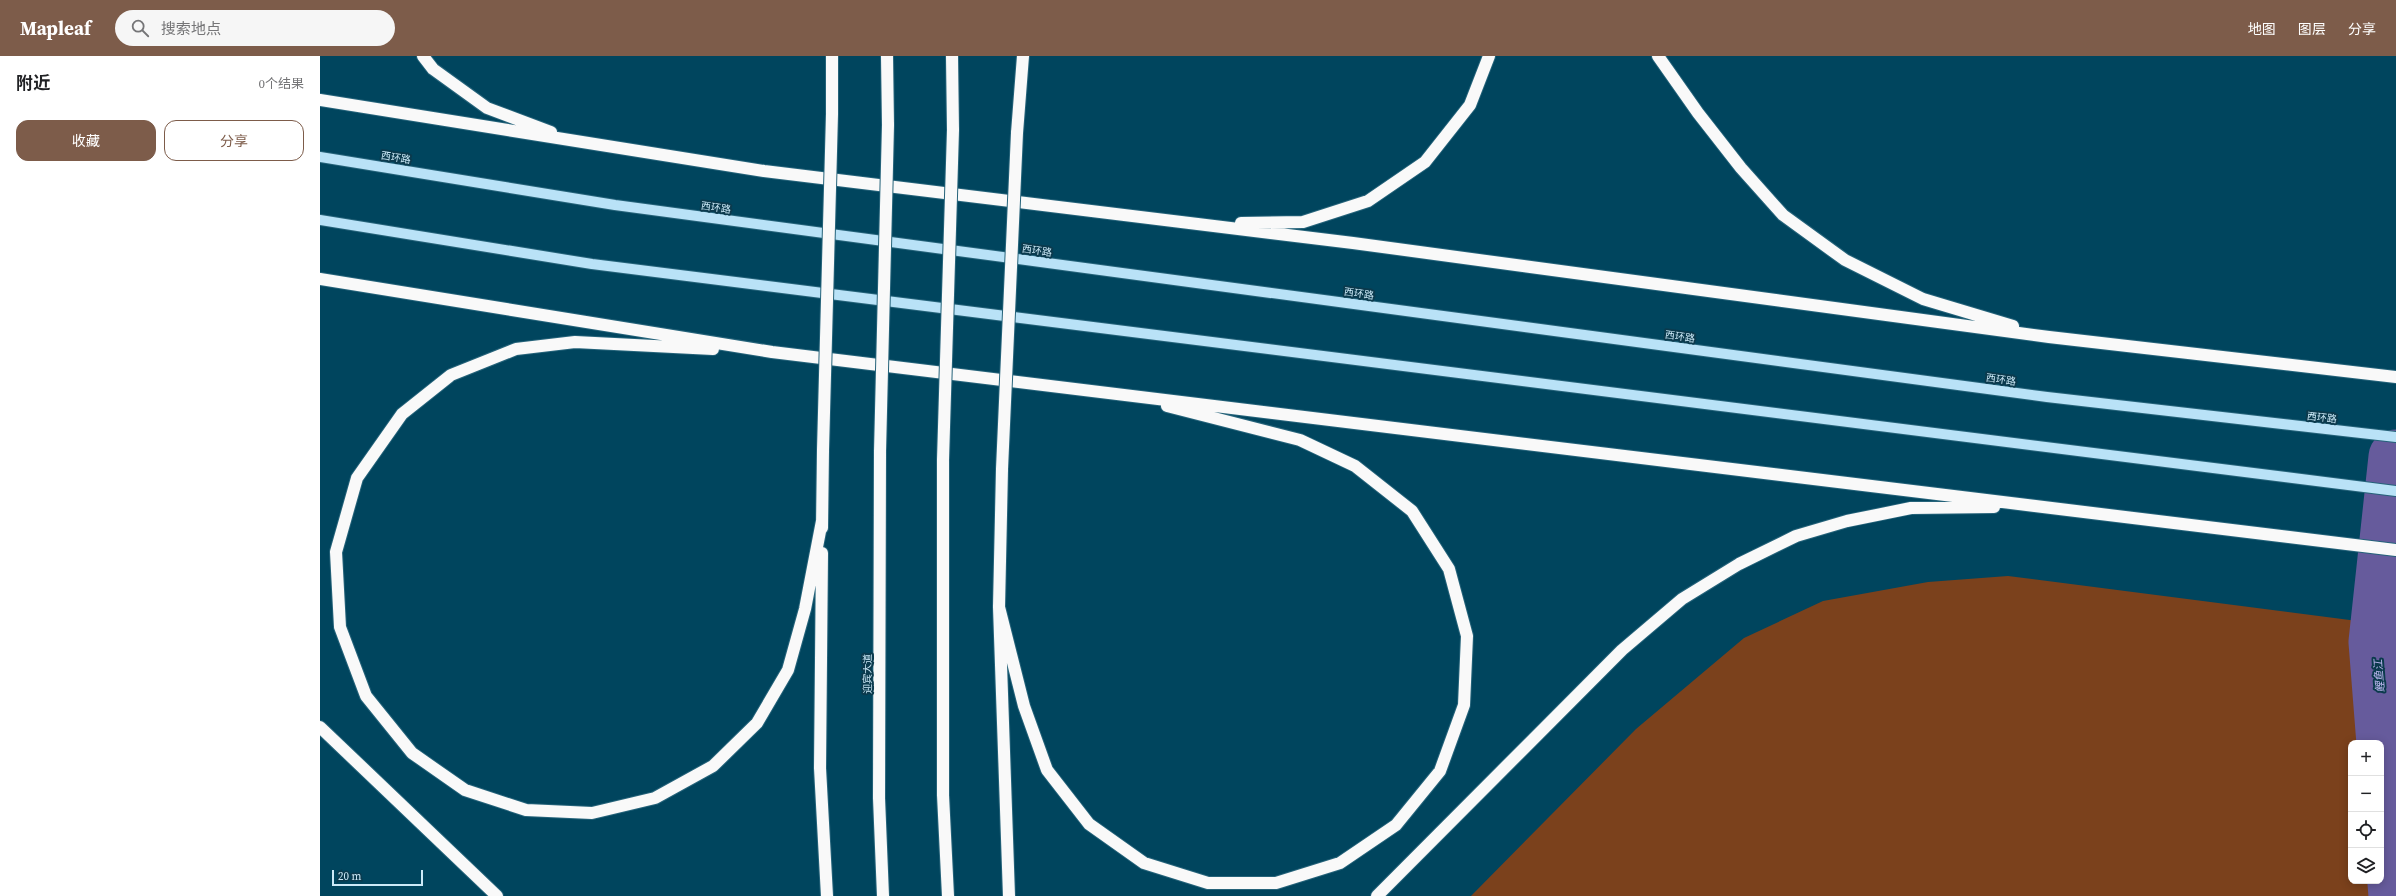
<!DOCTYPE html>
<html lang="zh">
<meta charset="utf-8">
<style>
body{margin:0;font-family:"Source Serif 4","Noto Sans SC",serif;background:#f6f6f6;color:#202124}
.controls{position:absolute;right:12px;bottom:12px;display:grid;overflow:hidden;border-radius:8px;box-shadow:0 2px 10px #0003}
.controls button{width:36px;height:36px;display:grid;place-items:center;padding:0;border:0;border-bottom:1px solid #e0e0e0;background:#fff;color:#202124;font:20px sans-serif}
.scale{position:absolute;left:12px;bottom:10px;width:91px;box-sizing:border-box;padding-left:4px;border:2px solid #cdeaf8;border-top:0;font-size:11px;line-height:14px;white-space:nowrap;color:#cdeaf8;-webkit-text-stroke:3px #0b3a4d;paint-order:stroke}
.list{margin:0;padding:0;list-style:none}
h2{display:flex;justify-content:space-between;align-items:center;height:52px;margin:0;padding:0 16px;font-size:17px}
h2 small{font-size:13px;font-weight:400;color:#757577}
.actions{display:flex;gap:8px;padding:12px 16px}
.actions a{flex:1;padding:9px 0;border:1px solid #7d5c4a;border-radius:12px;text-align:center;font-size:14px;color:#7d5c4a}
.actions .main{background:#7d5c4a;color:#fff}
.icon{flex:none;width:22px;height:22px;fill:none;stroke:currentColor;stroke-width:2;stroke-linecap:round;stroke-linejoin:round}
.map{position:relative;flex:none;width:2076px;height:840px;overflow:hidden}
header{display:flex;align-items:center;gap:24px;box-sizing:border-box;height:56px;padding:0 20px;background:#7d5c4a;color:#fff}
header strong{font-size:19px}
nav{display:flex;gap:22px;margin-inline-start:auto;font-size:14px}
.search{width:280px;height:36px;background:#f6f6f6;display:flex;align-items:center;gap:10px;box-sizing:border-box;padding:0 14px;border-radius:22px;color:#757577;font-size:15px}
main{display:flex}
aside{flex:1;background:#fff}
.map>svg:first-child{display:block}
.green{fill:#7b411c;fill-rule:evenodd}
.lines{fill:none;stroke-linecap:round;stroke-linejoin:round}
.river{stroke:#665b9c;stroke-width:55}
.major-casing{stroke:#25637a;stroke-width:12}
.highway-casing{stroke:#25637a;stroke-width:14}
.major{stroke:#b9e2f7;stroke-width:10}
.highway{stroke:#f9f9f9;stroke-width:12}
.highway-bridge-casing{stroke:#25637a;stroke-width:14;stroke-linecap:butt}
.highway-bridge{stroke:#f9f9f9;stroke-width:12}
.labels{text-anchor:middle;stroke-width:4;stroke-linejoin:round;paint-order:stroke}
.street-label{font-size:10px;fill:#cdeaf8;stroke:#0b3a4d}
.water-label{font-size:11px;font-style:italic;fill:#c1baf3;stroke:#0b3a4d}
</style>
<header>
<strong>Mapleaf</strong>
<div class="search"><svg class="icon" aria-label="search" viewBox="0 0 24 24"><circle cx="10" cy="10" r="6"/><path d="M15 15l6 6"/></svg>搜索地点</div>
<nav><a>地图</a><a>图层</a><a>分享</a></nav>
</header>
<main>
<aside>
<h2>附近<small>0个结果</small></h2>
<ul class="list">
</ul>
<div class="actions"><a class="main">收藏</a><a>分享</a></div>
</aside>
<div class="map">
<svg width="2076" height="840" viewBox="0 0 2076 840">
<rect width="100%" height="100%" fill="#00455e"/>
<path class="green" d="M1688 520 2076 570V840H1151L1316 673 1424 582 1503 545 1608 526ZM2031 687H2061V825H2031Z"/>
<g class="lines">
<path class="river" d="M2076 840 2056 586 2076 401"/>
<g class="major-casing">
<path id="major" d="M0 101 295 149 1727 341 2076 381
M0 164 272 208 2076 435"/>
</g>
<g class="highway-casing">
<path id="highway" d="M103 0 113 13 167 52 231 76
M512 0V58
M567 0 568 69
M632 0 633 74
M1338 0 1378 57 1421 112 1463 159 1525 204 1603 243 1693 270
M0 44 444 115 1033 187 1729 281 2076 321
M697 77 703 0
M921 167 983 166 1048 145 1105 106 1150 49 1169 0
M0 223 452 296 2076 494
M393 293 255 286 196 293 131 319 82 358 37 422 16 496 20 571 46 640 92 697 145 734 206 754 272 757 335 742 393 710 437 667 468 614 485 553 502 465
M560 396 559 742 563 840
M623 404V739L628 840
M682 413 679 551 689 840
M502 472 503 394
M502 497 500 712 507 840
M679 551 704 650 727 714 769 768 824 807 888 827H956L1020 807 1076 769 1120 715 1144 649 1147 580 1129 513 1092 455 1035 410 980 384 847 350
M0 671 177 840
M1057 840 1302 594 1362 543 1419 508 1476 480 1527 465 1591 452 1674 451"/>
</g>
<use href="#major" class="major"/>
<use href="#highway" class="highway"/>
<g class="highway-bridge-casing">
<path id="highway-bridge" d="M503 394 512 58
M560 396 568 69
M623 404 633 74
M682 413 697 77"/>
</g>
<use href="#highway-bridge" class="highway-bridge"/>
</g>
<g class="labels">
<g class="street-label">
<text transform="translate(76 101) rotate(9)" y="4">西环路</text>
<text transform="translate(396 151) rotate(8)" y="4">西环路</text>
<text transform="translate(717 194) rotate(8)" y="4">西环路</text>
<text transform="translate(1039 237) rotate(8)" y="4">西环路</text>
<text transform="translate(1360 280) rotate(8)" y="4">西环路</text>
<text transform="translate(1681 323) rotate(8)" y="4">西环路</text>
<text transform="translate(2002 361) rotate(7)" y="4">西环路</text>
<text transform="translate(547 618) rotate(-90)" y="4">迎宾大道</text>
</g>
<g class="water-label">
<text transform="translate(2059 620) rotate(-94)" y="4">鲤鱼江</text>
</g>
</g>
</svg>
<div class="controls">
<button>+</button>
<button>−</button>
<button><svg class="icon" aria-label="locate" viewBox="0 0 24 24"><circle cx="12" cy="12" r="6"/><path d="M12 2v4M12 18v4M2 12h4M18 12h4"/></svg></button>
<button><svg class="icon" aria-label="layers" viewBox="0 0 24 24"><path d="M12 4l9 5-9 5-9-5zM3 14l9 5 9-5"/></svg></button>
</div>
<div class="scale">20 m</div>
</div>
</main>
